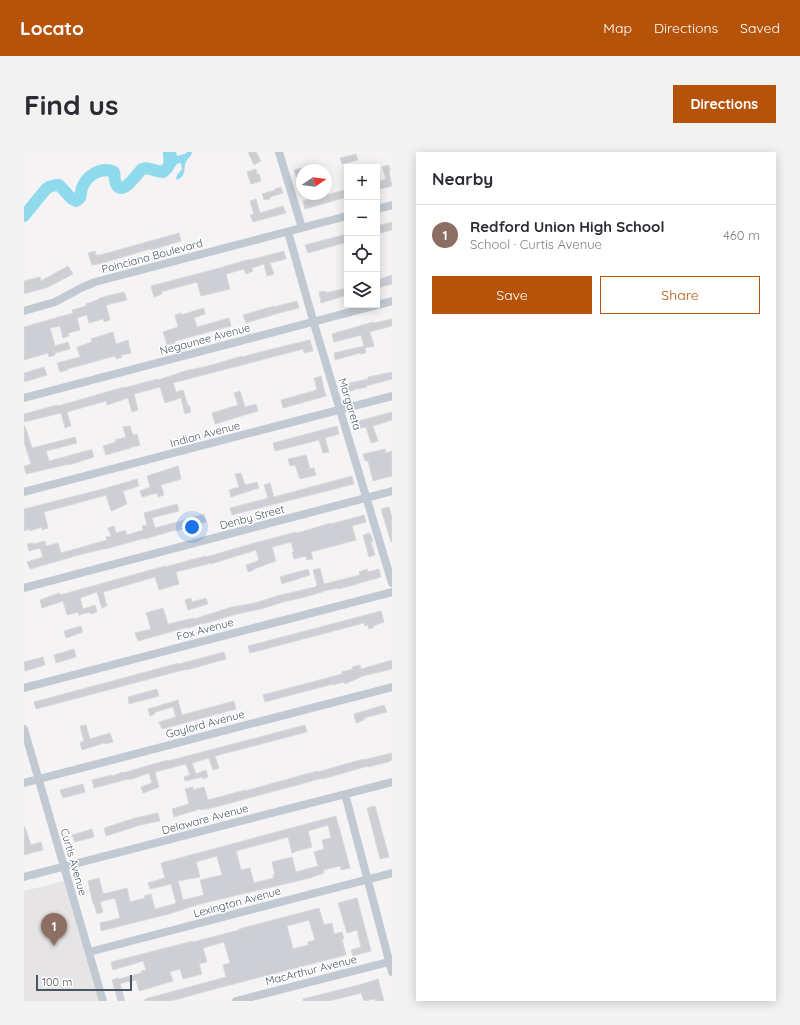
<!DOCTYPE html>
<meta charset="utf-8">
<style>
body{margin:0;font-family:Quicksand,sans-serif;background:#f2f2f3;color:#2b2b33}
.controls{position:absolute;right:12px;top:12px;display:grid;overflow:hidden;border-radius:0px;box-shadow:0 2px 10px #0003}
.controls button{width:36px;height:36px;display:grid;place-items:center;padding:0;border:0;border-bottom:1px solid #e1e1e2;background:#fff;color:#2b2b33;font:20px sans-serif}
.compass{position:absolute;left:272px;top:12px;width:36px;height:36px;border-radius:50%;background:#fff;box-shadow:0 2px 10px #0003;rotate:77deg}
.scale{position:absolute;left:12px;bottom:10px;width:96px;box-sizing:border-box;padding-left:4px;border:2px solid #4a5661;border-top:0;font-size:11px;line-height:14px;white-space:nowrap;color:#4a5661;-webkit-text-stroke:3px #fff;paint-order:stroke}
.you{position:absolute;left:168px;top:375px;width:14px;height:14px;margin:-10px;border:3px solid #fff;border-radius:50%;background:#1a73e8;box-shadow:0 0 0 6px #1a73e833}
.badge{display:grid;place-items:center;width:26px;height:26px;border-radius:50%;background:#b45309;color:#fff;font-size:13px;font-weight:700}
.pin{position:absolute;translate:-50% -33px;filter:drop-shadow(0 1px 2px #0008)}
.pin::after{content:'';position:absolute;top:21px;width:14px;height:12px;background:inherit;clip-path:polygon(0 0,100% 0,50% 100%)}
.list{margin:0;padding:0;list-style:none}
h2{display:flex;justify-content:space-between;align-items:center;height:52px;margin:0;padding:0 16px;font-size:17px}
h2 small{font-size:13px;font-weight:400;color:#7c7c81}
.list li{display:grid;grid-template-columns:26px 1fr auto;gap:12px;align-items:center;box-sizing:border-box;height:60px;padding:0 16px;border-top:1px solid #e1e1e2}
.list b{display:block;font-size:15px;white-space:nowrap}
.list p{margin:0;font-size:13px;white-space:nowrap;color:#7c7c81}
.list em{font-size:13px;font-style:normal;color:#7c7c81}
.actions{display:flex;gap:8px;padding:12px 16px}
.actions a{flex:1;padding:9px 0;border:1px solid #b45309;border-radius:0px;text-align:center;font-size:14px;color:#b45309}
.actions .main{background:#b45309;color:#fff}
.icon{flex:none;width:22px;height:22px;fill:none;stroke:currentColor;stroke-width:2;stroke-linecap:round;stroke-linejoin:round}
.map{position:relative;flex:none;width:368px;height:849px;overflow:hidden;border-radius:0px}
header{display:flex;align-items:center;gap:24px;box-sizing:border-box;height:56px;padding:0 20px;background:#b45309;color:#fff}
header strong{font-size:19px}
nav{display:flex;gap:22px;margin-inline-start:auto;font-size:14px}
.intro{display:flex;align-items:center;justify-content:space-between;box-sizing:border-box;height:96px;padding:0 24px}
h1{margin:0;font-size:28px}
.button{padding:10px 18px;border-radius:0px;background:#b45309;color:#fff;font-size:14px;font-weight:700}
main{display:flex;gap:24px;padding:0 24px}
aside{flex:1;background:#fff;border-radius:0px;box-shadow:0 2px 10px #0003}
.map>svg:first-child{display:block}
.education{fill:#e6e4e5}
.water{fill:#90daee}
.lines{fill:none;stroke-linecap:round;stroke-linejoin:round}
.river{stroke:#90daee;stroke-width:12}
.building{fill:#cdcfd5;stroke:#d7d9de;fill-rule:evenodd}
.street{stroke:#c1cad2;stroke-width:8}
.labels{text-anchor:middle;stroke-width:3;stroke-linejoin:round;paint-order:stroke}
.street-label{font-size:11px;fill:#4a5661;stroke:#fff}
</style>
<header>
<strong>Locato</strong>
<nav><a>Map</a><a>Directions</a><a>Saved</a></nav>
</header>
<div class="intro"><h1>Find us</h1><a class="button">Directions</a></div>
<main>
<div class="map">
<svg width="368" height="849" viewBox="0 0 368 849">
<rect width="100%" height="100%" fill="#f5f3f3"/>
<path class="education" d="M40 729 75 849H0V739Z"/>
<path class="water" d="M141 0H152L153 4 161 2 163 0H168C167 5 165 5 163 8 158 16 164 23 153 28L152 26 153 23 158 17 157 11 153 12 148 18 145 20 142 19 144 9Z"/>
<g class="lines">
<path class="river" d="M0 64 22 37 25 35 32 33H35L48 47 52 49 56 46C57 42 57 39 58 36 62 24 77 14 90 20 91 24 90 28 92 32 98 46 115 19 118 17 124 14 132 20 139 20 148 13 145 10 145 0"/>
</g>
<path class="building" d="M224 0H232L237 9 230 13Z
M332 2 334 8 318 12 316 6Z
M365 13 366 19 365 20 368 34 353 38V30L362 27 358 15Z
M278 16V39H277L270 18Z
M232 17 233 22H235L237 29 227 32 223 20Z
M257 35 259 41 246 45V47L240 48 238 42 251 38V37Z
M321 38 323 45 281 57 279 49Z
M232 47 236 61 259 54 262 61 229 70 226 63 230 62 226 49Z
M368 70V78L353 82V74Z
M155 81 157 89 127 98 126 97 89 108 79 111 68 113 64 101 71 99 72 103H76Z
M323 82V90L284 101 281 93Z
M260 99 262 107 246 111 250 122 243 124 240 112 228 116 229 119 222 122 220 117 202 122 206 137 177 144 173 130 137 140 138 142 130 145 127 134 192 117 226 107V108Z
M44 114 49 122 24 135 0 142V129L16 125 17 129Z
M368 123V132L353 136V128Z
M323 136V143L297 151 295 140 302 139V141Z
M100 140 103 148 82 153 86 168 80 170 79 167 65 171 63 163 53 166 56 178 44 181 45 184 39 186 36 174 26 176 31 194 44 190 46 197 31 201V203L25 205 24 201 0 208V175L49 161 48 158 62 154V152L76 147 75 146Z
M273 149 275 156 255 161 222 171 219 163 250 154V155Z
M180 156 181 162 170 166 173 175 205 166 207 174 151 189V191L143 193 139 180 154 175 151 163 157 161V163Z
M368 167V174L346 180 350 194 341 196 342 201 336 202 335 201 311 208 310 201 340 194 337 183 310 190 308 182 349 170 350 171Z
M89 180 92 192 104 188 107 201 97 203 98 205 92 207 91 204 43 217 44 218 36 220 33 211 56 205 53 195 68 190 67 187Z
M286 188 289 199 280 201 279 197 149 231 152 240 159 238 164 254 165 253 167 260 161 262 157 246 141 251 136 235 110 242 114 258 108 260 104 246 83 253 82 249 43 260 47 274 41 276 37 261 0 270V262L33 253 34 254 48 250 100 235V236L133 227 134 228 161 219 184 214 218 204V205L229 202 264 193Z
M20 215 23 223 0 230V221Z
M368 220V227L342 234 343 235 335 237V236L324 240 322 232 344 227V225Z
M297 224 299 233 302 244 259 256 257 248 293 238 290 226Z
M216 239 221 255 232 252 234 259 191 272 188 261 214 253 210 241Z
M368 260V268L349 274 354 289 347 291 342 275 334 277 331 270Z
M0 274H1L8 296 51 285 53 291 22 299 25 309 66 298H68L70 305 45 313V312L2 322 0 314 7 312 0 290Z
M106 274 109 283 113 282 116 293 82 303 79 294 92 290 91 288 102 285 99 275Z
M313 274 315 282 301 286 305 300 299 301 295 288 251 299 249 291Z
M361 297 362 301 368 299V324L349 329 344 309H341L339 302Z
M282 303 286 317 290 316 292 323 276 327 271 313 266 314 264 307Z
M154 314 157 327 137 333 140 343 134 345 133 341 118 345 116 339 126 335 123 324Z
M217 321 221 333 233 330 235 336 207 345 205 338 215 335 211 322Z
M328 324 330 332 208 363 206 356 244 346 240 333 246 331 250 345Z
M113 327 115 334 99 339 103 352 87 359 82 343 61 349 20 360 24 376 18 378V375L6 379V377L0 379V357L79 337Z
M153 352 155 359 128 366 131 376 157 369 180 362 182 370 163 376 151 379V378L121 387V386L85 396 62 401 6 417 3 410 19 405 16 396 5 399 3 392 9 391 10 392 21 389 22 394 34 391 37 401 83 388 82 385 87 384 84 376 90 374 92 381 101 378 103 383 119 378 118 374 123 373 120 361Z
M365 355 368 365V390H367L357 357Z
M340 363 342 370 328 374 332 388 287 400 289 407 283 408 282 404 270 407 268 400H270L267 390 248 395 252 409 230 417V418L224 420 222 413 234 409 233 408H235L232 398 187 412V411L176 414 152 420 155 432 135 438 131 425 79 440 83 454 78 456 73 440 56 446 59 457 71 453 73 460 67 462 66 460 55 463 54 460 43 463 39 449 18 456 16 448 35 441 36 443 141 414V415L170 407 182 404V405L227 392 272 380 273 381 284 378 306 371 307 372Z
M346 381 349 389 347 390 351 403 345 405 339 383Z
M296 416 300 432 336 423 335 420 343 417 344 420 355 417 357 425 315 437V436L304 438 281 445 259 450 237 457 213 462 179 472V471L164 476V475L114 489 111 481 127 477 122 461 139 456 144 472 170 466V467L208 455 231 451 253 444 291 435 293 433 289 418Z
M284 417 286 423 258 432 256 425Z
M167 446 168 450 182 446 184 452 164 458 161 448Z
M357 459 360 470 349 474 350 475 345 477 344 473 341 474 340 471 226 501 224 494Z
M57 474 59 480 42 486 40 479Z
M50 497 52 505 32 511 30 503Z
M200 500 202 507 163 518V517L12 557 10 550 144 514 155 511V512Z
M19 505 21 513 1 519 0 510Z
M368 508V517L339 524 321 532 320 530 309 533V532L241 550 239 543 318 522V520L329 517 328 515 336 513 337 517Z
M133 537 135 544 105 552 104 545Z
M154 548 158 563 210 549 212 557 138 577 135 570 152 565 149 555 131 560V562L126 564 124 557Z
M360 553 363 560 340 566V568L332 571 330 562Z
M62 573 66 587 86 581 89 590 81 592 80 591 58 598 56 591 60 589 56 574Z
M281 573 283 580 191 604 195 616 189 618 185 606 168 611 172 622 182 618 184 625 179 627 178 625 161 629 160 625 166 623 162 612 131 620 135 635 119 641 117 635 128 631 125 621 105 628 104 627 93 630 70 636 68 628 88 623V624L99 620V621L133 611 144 608V609Z
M368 601V608L364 610 344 615V614L333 617 299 627V626L188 656 177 658 176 657 150 665 148 657 165 652 161 637 169 635V638L180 635 184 648 221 638V639L293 619 294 620 339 607V608Z
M59 632 61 640 39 646 36 638Z
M351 654 365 705 356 707 343 656Z
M134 661 136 669 116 673 82 684 80 676 111 666Z
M312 664 326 716 317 718 316 714 299 718 300 721 286 726 176 752 145 762 77 779 76 771 96 766 91 746 76 750 79 760 73 762 70 752H69L64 729 75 726 79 742 103 736 106 750 121 746 120 744 127 742 131 757 146 753 152 751 147 732 126 737 124 731 141 726 137 711ZM304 673 307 686 298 688 300 697 290 700 294 714 272 720 268 705 248 710 251 723H249L250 726 230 731 226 716 217 718 212 699 264 685 268 701 273 699 288 695 284 679ZM193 704 198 723 176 728 180 743 159 748 154 729 176 725 172 710Z
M0 675H1L7 693 17 690 19 698 0 703Z
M68 677 70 685 51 690 48 683Z
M333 746 347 799 329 804 327 798 337 795 333 778 323 781 314 751Z
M295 756 300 773 308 771 310 782 318 780 320 787H318L322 803 198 835 147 849H121V847L202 825 199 813 206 811 200 790 179 796 183 810 175 812 178 822 159 827 156 817 146 820 149 829 115 839 112 828 105 830V829L96 832 101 849H94L88 828 94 826 95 827 117 821V819L122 818 119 809 89 818 87 810 169 789V790L215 778V777ZM285 768 291 788 284 790V793L269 797 263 774Z
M354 827 360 849H352L351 847 340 849 337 841 305 849H279V847L335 833Z"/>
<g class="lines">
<path class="street" d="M255 0 278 76
M353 57 368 53
M264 80 291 175 368 431
M0 159 31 150 57 136 71 130 323 64
M0 246 368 149
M0 340 368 244
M0 436 368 339
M0 536 368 440
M0 577 79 849
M0 631 368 535
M321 642 368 820
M0 725 368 630
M65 800 368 721
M212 849 368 809"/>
</g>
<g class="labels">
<g class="street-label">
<text transform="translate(128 104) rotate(-15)" y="4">Poinciana Boulevard</text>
<text transform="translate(181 187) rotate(-15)" y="4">Negaunee Avenue</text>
<text transform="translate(326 252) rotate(73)" y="4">Margareta</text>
<text transform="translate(181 282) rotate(-15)" y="4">Indian Avenue</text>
<text transform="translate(228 365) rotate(-15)" y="4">Denby Street</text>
<text transform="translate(181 477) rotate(-15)" y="4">Fox Avenue</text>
<text transform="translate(181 572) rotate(-15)" y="4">Gaylord Avenue</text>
<text transform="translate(181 667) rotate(-15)" y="4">Delaware Avenue</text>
<text transform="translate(50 710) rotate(74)" y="4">Curtis Avenue</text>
<text transform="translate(213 750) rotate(-15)" y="4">Lexington Avenue</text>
<text transform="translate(287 818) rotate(-14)" y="4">MacArthur Avenue</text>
</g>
</g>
</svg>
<div class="controls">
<button>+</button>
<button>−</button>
<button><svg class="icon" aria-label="locate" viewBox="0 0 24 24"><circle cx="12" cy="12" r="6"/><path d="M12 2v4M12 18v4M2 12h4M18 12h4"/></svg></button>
<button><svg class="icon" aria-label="layers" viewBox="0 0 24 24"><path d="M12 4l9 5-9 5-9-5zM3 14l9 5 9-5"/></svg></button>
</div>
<svg class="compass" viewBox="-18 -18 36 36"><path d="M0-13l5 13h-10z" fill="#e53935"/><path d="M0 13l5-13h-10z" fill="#7c7c81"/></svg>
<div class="scale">100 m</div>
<div class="you"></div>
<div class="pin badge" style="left:30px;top:794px;background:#8d6e63">1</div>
</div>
<aside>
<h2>Nearby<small></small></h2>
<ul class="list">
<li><span class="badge" style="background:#8d6e63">1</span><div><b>Redford Union High School</b><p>School · Curtis Avenue</p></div><em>460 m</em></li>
</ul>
<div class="actions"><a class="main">Save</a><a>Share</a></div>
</aside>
</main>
